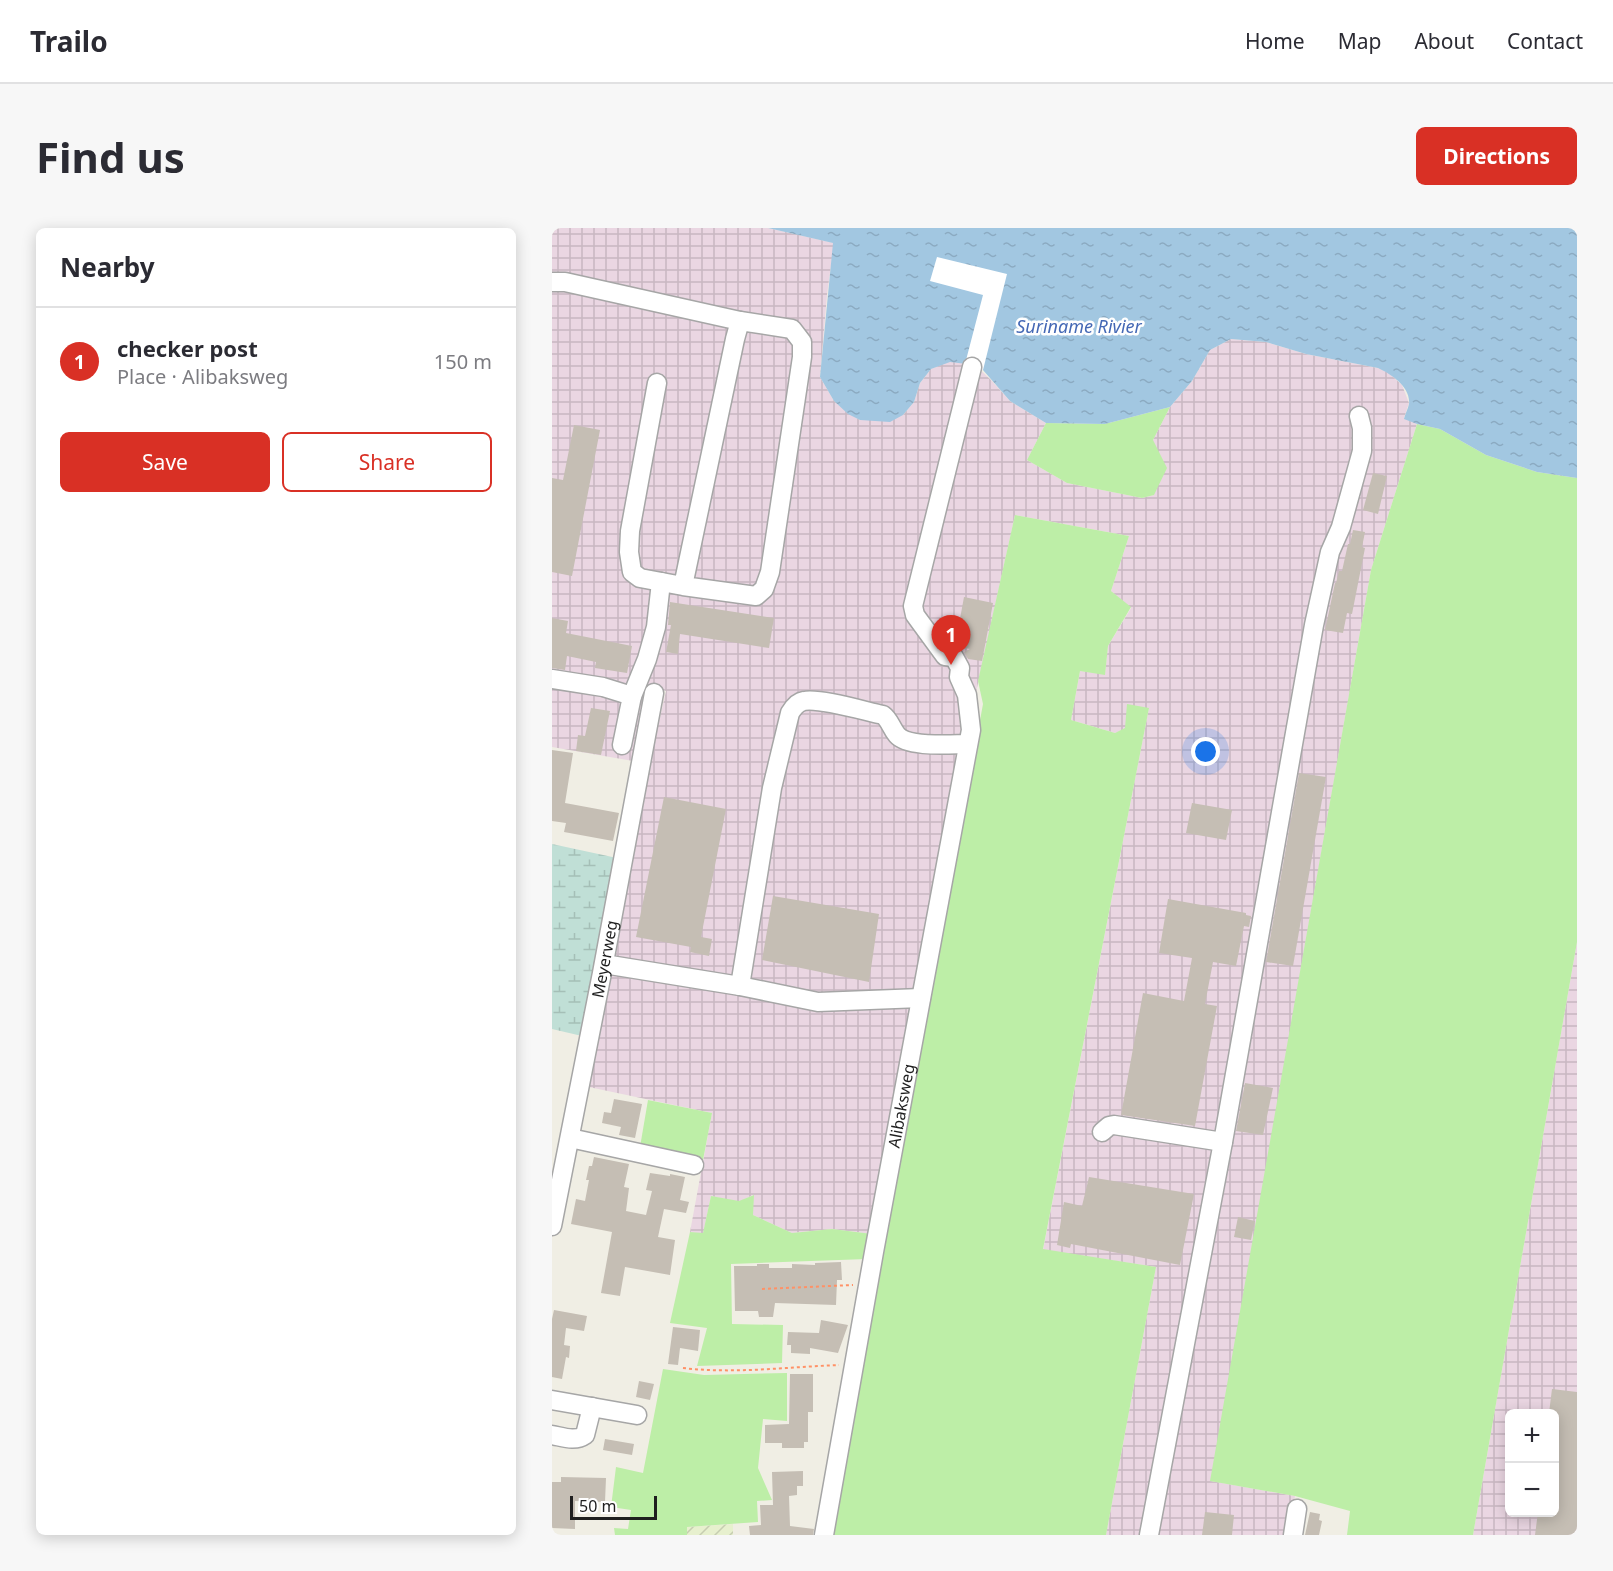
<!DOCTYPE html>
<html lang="en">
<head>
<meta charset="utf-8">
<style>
	:root { --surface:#fff; --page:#f7f7f7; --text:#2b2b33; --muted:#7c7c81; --line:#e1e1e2; --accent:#d93025 }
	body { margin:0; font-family:"Noto Sans",sans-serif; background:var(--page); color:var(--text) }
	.controls { position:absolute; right:18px; bottom:18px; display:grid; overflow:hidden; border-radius:9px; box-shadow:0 3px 15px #0003 }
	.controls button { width:54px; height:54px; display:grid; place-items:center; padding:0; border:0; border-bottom:2px solid var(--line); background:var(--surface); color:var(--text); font:30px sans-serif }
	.scale { position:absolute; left:18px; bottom:15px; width:87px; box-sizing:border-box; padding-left:6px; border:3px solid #1f1f1f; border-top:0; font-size:16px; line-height:21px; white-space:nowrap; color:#1f1f1f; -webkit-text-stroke:4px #fff; paint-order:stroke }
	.you { position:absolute; left:654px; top:524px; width:21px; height:21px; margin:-15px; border:4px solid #fff; border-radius:50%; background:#1a73e8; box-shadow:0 0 0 9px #1a73e833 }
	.badge { display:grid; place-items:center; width:39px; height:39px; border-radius:50%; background:var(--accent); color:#fff; font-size:20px; font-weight:700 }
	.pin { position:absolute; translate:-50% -50px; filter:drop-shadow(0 2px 3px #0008) }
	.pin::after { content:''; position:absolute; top:32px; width:21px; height:18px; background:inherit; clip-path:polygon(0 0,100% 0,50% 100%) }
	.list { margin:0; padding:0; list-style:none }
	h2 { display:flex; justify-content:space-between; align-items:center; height:78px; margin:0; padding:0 24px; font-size:26px }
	h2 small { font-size:20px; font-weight:400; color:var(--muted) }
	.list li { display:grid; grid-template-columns:39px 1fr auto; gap:18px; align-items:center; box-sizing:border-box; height:108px; padding:0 24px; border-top:2px solid var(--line) }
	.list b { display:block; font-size:22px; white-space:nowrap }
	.list p { margin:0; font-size:20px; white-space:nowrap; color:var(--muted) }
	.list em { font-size:20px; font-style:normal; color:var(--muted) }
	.actions { display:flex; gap:12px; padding:18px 24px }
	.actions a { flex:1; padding:14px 0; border:2px solid var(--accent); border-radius:9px; text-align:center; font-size:21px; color:var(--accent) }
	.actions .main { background:var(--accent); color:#fff }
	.map { position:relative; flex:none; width:1025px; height:1307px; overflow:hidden; border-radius:9px }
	header { display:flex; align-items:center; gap:36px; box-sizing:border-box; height:84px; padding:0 30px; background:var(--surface); border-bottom:2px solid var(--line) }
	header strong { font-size:28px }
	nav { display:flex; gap:33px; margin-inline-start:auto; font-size:21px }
	.intro { display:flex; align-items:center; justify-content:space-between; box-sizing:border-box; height:144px; padding:0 36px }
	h1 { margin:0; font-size:42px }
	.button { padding:15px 27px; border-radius:9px; background:var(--accent); color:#fff; font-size:21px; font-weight:700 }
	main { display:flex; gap:36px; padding:0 36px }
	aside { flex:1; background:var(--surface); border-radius:9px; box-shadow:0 3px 15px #0003 }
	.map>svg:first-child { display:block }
	.industrial { fill:url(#industrial-grid); fill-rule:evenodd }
	.farmland { fill:url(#farmland-furrows) }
	.grass { fill:#bdeea7 }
	.wetland { fill:url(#wetland-marsh) }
	.water { fill:url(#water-ripples) }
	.pier { fill:#fff }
	.building { fill:#c5beb4 }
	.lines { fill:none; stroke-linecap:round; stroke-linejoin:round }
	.minor-casing { stroke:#a6a6a6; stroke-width:21 }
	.path { stroke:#ff9166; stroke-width:2; stroke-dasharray:3 3; stroke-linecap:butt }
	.minor { stroke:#fff; stroke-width:18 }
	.labels { text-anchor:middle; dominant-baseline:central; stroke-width:5; stroke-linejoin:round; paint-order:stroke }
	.street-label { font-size:16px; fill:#1f1f1f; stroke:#fff }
	.water-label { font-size:18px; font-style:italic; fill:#4468b5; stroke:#fff }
</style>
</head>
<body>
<header>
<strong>Trailo</strong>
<nav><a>Home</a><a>Map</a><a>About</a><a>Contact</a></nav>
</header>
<div class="intro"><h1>Find us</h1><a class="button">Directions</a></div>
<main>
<aside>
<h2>Nearby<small></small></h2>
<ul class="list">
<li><span class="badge">1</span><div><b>checker post</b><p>Place · Alibaksweg</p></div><em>150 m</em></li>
</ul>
<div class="actions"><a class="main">Save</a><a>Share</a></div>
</aside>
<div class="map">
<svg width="1025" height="1307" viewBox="0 0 1025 1307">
	<defs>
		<pattern id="industrial-grid" width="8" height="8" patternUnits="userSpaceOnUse" patternTransform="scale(1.5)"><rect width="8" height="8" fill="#ead6e2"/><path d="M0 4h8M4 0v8" fill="none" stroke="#c8b7c1"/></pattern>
		<pattern id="farmland-furrows" width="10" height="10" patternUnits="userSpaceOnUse" patternTransform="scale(1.5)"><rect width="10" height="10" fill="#e7f0ce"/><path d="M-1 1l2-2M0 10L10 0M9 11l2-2" fill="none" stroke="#c6cdb0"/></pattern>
		<pattern id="wetland-marsh" width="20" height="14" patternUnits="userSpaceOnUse" patternTransform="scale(1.5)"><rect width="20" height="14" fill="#c0dfd6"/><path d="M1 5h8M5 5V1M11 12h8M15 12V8" fill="none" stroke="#a5bfb7"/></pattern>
		<pattern id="water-ripples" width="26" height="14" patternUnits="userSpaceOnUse" patternTransform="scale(1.5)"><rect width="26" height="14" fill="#a2c7e1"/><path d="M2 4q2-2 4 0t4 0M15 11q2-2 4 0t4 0" fill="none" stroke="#8baac1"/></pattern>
	</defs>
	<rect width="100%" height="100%" fill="#f0eee4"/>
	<g class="industrial">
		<polygon points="0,0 216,0 282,15 275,67 268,149 282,173 296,185 308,192 351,187 362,174 368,155 379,141 398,133 423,137 439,152 458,173 494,195 475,232 515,255 590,270 602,267 601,212 618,179 640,153 658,122 679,111 714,114 754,126 826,140 837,145 850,157 857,175 852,190 865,196 819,342 659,1253 743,1268 736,1307 554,1307 604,1039 491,1022 597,480 573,501 563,505 519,492 528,443 553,446 556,418 579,380 559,363 577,308 463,287 390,619 320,1006 280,1001 240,1005 201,987 201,967 187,974 159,968 151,1006 138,1004 160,885 32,858 93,555 114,463 96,458 81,533 0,519"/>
		<path d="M1025,714V1307H921ZM957,1186H1002V1284H957Z"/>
	</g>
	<polygon class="farmland" points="181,1296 181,1307 135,1307 135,1299"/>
	<g class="grass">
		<polygon points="618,179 601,212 615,240 602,267 590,270 515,255 475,232 494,195 553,196"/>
		<polygon points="865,196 888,201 934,227 985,244 1025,250 1025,714 921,1307 795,1307 798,1283 743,1268 658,1253 819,342"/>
		<polygon points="463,287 577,308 559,363 579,379 556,418 553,447 528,443 519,492 563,505 573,500 575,476 597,480 491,1021 604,1039 554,1307 279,1307 431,476 426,453"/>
		<polygon points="96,872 160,885 151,932 88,919"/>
		<polygon points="202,967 201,987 240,1005 280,1001 320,1006 315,1031 179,1036 180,1096 231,1097 230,1135 145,1138 155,1100 118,1095 138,1004 151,1005 159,968 187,973"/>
		<polygon points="111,1141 152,1147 235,1145 235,1193 211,1191 206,1240 220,1272 205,1273 206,1294 135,1299 135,1307 63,1307 62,1300 76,1301 79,1282 59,1279 64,1239 91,1245"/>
	</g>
	<polygon class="wetland" points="0,616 65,630 30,808 0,801"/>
	<path class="water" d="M216,0H1025V250L985,244L934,227L888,201L865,196L852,191C853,186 856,181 857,176C859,159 839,146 826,140L754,126L714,114L679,111L658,122L640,153L618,179L553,196L494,195L458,173L431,142L423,137L398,134L379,141L368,155L362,174L351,187L338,194L308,192L296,186L282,173L268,149L281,15Z"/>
	<polygon class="pier" points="385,29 455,46 431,142 413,136 431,67 378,53"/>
	<g class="building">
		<polygon points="22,197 48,202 20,348 0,344 0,250 11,252"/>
		<polygon points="821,245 835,248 826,286 811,282"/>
		<polygon points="801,302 813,304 810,319 813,320 800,386 795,385 791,405 773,402 783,355 784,355 787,343 790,343 796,316 798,316"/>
		<polygon points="412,369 441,375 430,433 416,431 412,424 418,421 403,418"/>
		<polygon points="118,374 222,390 217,420 128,406 126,426 114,424 119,397 116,397"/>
		<polygon points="0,390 16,393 14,405 80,418 75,445 43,440 44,434 15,428 13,442 0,440"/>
		<polygon points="39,480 58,483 49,527 24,523 26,507 33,508"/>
		<polygon points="0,522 21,525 13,575 67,585 61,613 12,604 14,595 0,593"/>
		<polygon points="747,545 774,549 741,738 714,734"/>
		<polygon points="112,569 174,581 149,709 160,711 157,728 138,724 139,719 84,709"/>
		<polygon points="640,575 680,582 674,612 634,605"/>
		<polygon points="221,668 327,686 317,754 210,732"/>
		<polygon points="616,671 694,685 694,687 699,688 697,699 692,698 684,738 661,734 653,776 665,778 643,898 569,887 591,765 632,773 640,730 607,725"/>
		<polygon points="693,855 721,860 711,907 684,903"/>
		<polygon points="62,871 90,876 83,910 67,907 69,899 50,895 52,884 59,885"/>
		<polygon points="42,929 77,936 72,959 77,960 74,983 94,987 100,963 94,962 98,945 118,948 118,946 133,949 128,972 137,974 134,985 112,981 106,1009 123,1012 118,1047 73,1039 68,1068 49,1065 60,1004 19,996 24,971 33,973 37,952 34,952 37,938 40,938"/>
		<polygon points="537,949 642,966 628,1037 519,1016 518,1020 505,1017 512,974 530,978"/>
		<polygon points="686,989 703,993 699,1012 682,1009"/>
		<polygon points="289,1034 290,1052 285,1052 284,1077 223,1075 221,1089 207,1089 206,1083 183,1083 182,1038 205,1038 205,1036 217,1036 217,1040 240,1040 240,1036 263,1037 263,1035"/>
		<polygon points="2,1082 35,1088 32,1103 14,1100 12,1117 18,1118 17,1130 14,1129 10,1151 0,1149 0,1091"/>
		<polygon points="269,1092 296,1097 286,1125 258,1120 258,1126 239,1125 239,1117 235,1117 236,1104 267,1105"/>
		<polygon points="121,1099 148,1102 146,1123 128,1120 126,1137 116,1136"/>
		<polygon points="238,1146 261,1146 261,1184 256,1184 256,1214 252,1214 252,1220 230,1220 230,1215 213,1215 213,1197 237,1196"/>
		<polygon points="87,1153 102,1156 98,1172 84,1169"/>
		<polygon points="1000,1161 1025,1164 1025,1307 983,1307 986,1284 1002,1284 1002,1185 997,1185"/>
		<polygon points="53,1211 82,1216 80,1227 51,1222"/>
		<polygon points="251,1243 251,1258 245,1258 245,1267 237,1268 238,1298 262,1301 261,1307 198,1307 197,1298 209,1297 208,1277 221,1277 220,1244"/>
		<polygon points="9,1249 54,1250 53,1274 23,1273 23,1301 0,1300 0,1254 9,1254"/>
		<polygon points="653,1284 682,1287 680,1307 650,1307"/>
		<polygon points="758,1284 768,1286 767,1292 770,1293 767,1307 753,1307"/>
	</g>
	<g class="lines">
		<g class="minor-casing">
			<g id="minor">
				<polyline points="0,54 13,54 188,93"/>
				<polyline points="105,155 78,303 77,324 80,344 88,350 131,358 204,368 212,361 218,344 250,129 250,114 240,101 188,93 183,111 131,358"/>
				<polyline points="0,451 51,459 80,468 70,517"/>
				<polyline points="80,468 95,431 104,399 109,354"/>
				<polyline points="52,736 188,758 266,774 369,770"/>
				<path d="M188,758L220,560L238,485C241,480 245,474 252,473C269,470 312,483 331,487C338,492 339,500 345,507C356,520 399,516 416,516"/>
				<polyline points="550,904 557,898 562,897 671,914"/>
				<polyline points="18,910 142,937"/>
				<path id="s1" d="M0,998L50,745L102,465"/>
				<polyline points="0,1172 85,1187"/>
				<path d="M0,1207C11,1209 23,1214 33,1207L40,1179"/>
				<path id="s2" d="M272,1307L322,1024L419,502L415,467L407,449L408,440L402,429L393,428L363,387L361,378L420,139"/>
				<polyline points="597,1307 671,914 762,397 778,324 789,299 810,223 810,200 807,188"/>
				<polyline points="741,1307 745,1281"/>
			</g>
		</g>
		<g class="path">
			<polyline points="210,1061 301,1057"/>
			<path d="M131,1140C183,1146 235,1139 287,1137"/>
		</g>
		<use href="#minor" class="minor"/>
	</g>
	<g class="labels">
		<g class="street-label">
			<text stroke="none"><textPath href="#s1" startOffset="272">Meyerweg</textPath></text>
			<text stroke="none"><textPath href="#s2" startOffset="436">Alibaksweg</textPath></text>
		</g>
		<g class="water-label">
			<text x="527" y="98">Suriname Rivier</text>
		</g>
	</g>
</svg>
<div class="controls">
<button>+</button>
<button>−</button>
</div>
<div class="scale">50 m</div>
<div class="you"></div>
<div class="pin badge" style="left:399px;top:437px">1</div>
</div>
</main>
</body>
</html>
